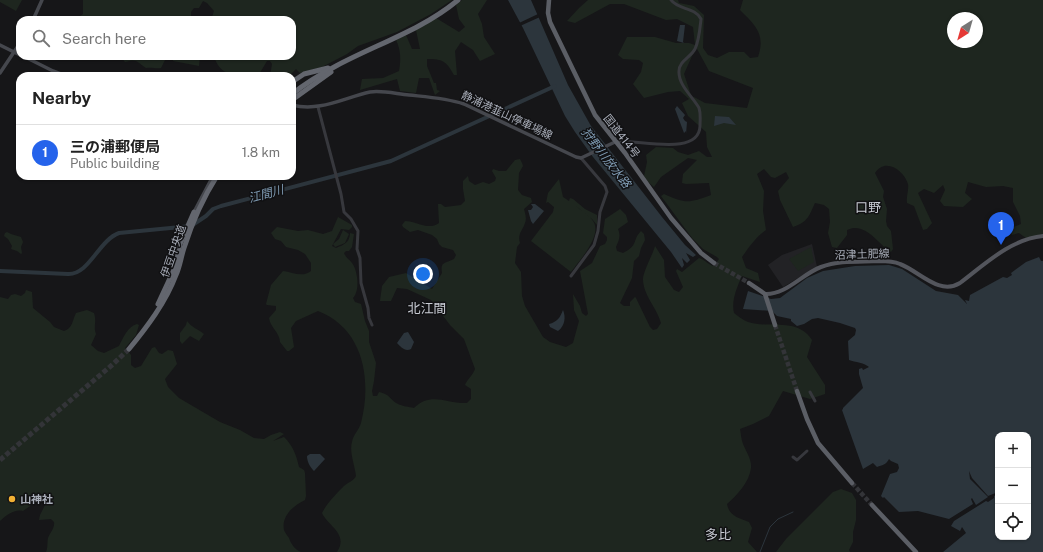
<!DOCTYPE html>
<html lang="en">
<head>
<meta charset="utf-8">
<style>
	:root { --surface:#fff; --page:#f2f2f2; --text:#222; --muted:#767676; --line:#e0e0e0; --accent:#2563eb }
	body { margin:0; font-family:"Public Sans","Noto Sans JP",sans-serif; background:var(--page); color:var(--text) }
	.controls { position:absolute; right:12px; bottom:12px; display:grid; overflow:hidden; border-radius:8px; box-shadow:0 1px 3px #0004 }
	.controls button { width:36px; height:36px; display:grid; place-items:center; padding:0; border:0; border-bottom:1px solid var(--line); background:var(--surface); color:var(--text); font:20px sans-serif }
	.compass { position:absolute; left:947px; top:12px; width:36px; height:36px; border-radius:50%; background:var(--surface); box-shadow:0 1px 3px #0004; rotate:217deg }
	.you { position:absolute; left:423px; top:274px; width:14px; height:14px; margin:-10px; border:3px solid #fff; border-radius:50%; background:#1a73e8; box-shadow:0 0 0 6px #1a73e833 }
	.badge { display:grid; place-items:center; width:26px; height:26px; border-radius:50%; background:var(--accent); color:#fff; font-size:13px; font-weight:700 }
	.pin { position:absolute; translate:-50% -33px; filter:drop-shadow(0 1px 2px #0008) }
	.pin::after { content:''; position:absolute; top:21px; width:14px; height:12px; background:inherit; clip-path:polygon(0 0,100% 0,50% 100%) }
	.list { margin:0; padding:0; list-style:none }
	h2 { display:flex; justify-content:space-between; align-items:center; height:52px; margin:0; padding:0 16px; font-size:17px }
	h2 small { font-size:13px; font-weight:400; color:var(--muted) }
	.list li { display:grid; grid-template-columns:26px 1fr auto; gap:12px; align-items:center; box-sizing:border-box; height:56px; padding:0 16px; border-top:1px solid var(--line) }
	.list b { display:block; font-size:15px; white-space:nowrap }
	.list p { margin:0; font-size:13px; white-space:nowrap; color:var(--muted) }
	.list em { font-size:13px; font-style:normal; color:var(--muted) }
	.icon { flex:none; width:22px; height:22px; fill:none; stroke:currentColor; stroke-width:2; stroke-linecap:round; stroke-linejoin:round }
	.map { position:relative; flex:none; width:1043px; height:552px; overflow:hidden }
	.search { position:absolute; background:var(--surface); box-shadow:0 1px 3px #0004; left:16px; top:16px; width:280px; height:44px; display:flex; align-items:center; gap:10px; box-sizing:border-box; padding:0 14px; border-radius:12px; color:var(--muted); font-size:15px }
	.panel { position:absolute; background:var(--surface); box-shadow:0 1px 3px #0004; left:16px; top:72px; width:280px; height:108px; border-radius:12px }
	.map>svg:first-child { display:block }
	.built { fill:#222225 }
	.green { fill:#1e261f; fill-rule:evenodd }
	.water { fill:#2c353c }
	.pier { fill:#161618 }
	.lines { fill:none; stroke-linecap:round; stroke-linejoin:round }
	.stream { stroke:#2c353c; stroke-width:1 }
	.river { stroke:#2c353c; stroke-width:4 }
	.trunk-tunnel { stroke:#333438; stroke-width:4.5; stroke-dasharray:4.5 2; stroke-linecap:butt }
	.motorway-tunnel { stroke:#333438; stroke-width:5; stroke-dasharray:5 2.5; stroke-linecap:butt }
	.tertiary { stroke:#37383d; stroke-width:3 }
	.secondary { stroke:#45474d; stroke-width:3.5 }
	.primary { stroke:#53555c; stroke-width:4 }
	.trunk { stroke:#5b5e65; stroke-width:4.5 }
	.motorway { stroke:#63666e; stroke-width:5 }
	.poi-dot { fill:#f2b134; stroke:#111113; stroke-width:1.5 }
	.labels { text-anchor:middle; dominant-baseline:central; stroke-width:3; stroke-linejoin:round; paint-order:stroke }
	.street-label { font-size:11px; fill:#a8adb8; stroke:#111113 }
	.poi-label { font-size:11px; font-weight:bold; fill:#a8adb8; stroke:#111113; text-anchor:start }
	.water-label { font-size:12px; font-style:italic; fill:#7f9bb3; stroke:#111113 }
	.quarter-label { font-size:13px; fill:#c9ccd4; stroke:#111113 }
</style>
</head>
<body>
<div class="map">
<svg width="1043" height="552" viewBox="0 0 1043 552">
	<rect width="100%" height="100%" fill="#161618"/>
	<polygon class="built" points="812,244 817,267 783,287 768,265 782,255"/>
	<g class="green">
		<polygon points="0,0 22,0 16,11 0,2"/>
		<path d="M83,0H452L431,14L397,32L358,46L347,54L322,67L300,73L296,69L289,76H270L272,64L270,61H267L258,76C239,76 220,78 214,56H292V20H211L214,11L207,3L203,1L199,8H194L191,12V20H69H74L83,14Z"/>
		<path d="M462,0H487L478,14L482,24L484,37L495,54L480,61L473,50L461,42L455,51L457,75H454C446,61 443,59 427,59V66L434,83H436L437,90L440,91L435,95L429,78H419L416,93L400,91L397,79L360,90L362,79L383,78L399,71C401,61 401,50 396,40L406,35L412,49H420L416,30L436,18L459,32L465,27L459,19L456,5Z"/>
		<path d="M588,0H678L679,3L694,6L704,15L703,48L708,55L717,58L729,52H744L750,58L758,57C766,34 755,25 740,10L743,0H1043V234L1026,238L1019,233L1012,235L1008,229L1021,224L1020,216L1013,202V188L1003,186L986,187L968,182L965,193L972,199L963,207L944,206L940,201L945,190L943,185L934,193L924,189L918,193L932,223L927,229L923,230L914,206L907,203C906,197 909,190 908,184C904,170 885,157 875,173L884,191L883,197L887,209L886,221L887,226L891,231L893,249L891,252C878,244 865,221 847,230V235L837,248L832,247L828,233L830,222L829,209L824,205L815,203C809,216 808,222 793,227L780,200L778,191L789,178L786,172L775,178L771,177L764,169L757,174L764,191L763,211L766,230C756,237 749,247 742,257L746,268L758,273L760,282L742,276C737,287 731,301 734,313C738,316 743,320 748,322C770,329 797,317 812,340L807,357L825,385V394L810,399L783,391L769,416L753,424L740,429C741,434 741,439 743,444C746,451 752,460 751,468C749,483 737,495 727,504C729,516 739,518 749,522L752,528L748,542L757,552H337C349,534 328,526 322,513C327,503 336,494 344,486C348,482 354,481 356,476C355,466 349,452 352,442C353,435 359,430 361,423C372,380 364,329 318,311L296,321L291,328L294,347L289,351H287L280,342C280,333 270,327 269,318L276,310V306L267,305L266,304L271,285L283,271C292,272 303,278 311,271V263L305,254L298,250L286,247L281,241L275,239L271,233L277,227L298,231L308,230L323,234L332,231L338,217L352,225V227L349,230L341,229L332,246L336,248C344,245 350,242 350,233L354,234L352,247L349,251H346L344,253C346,258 349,259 352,263C358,271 360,291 353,298L355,302L361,304L365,321L369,331V342L376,363L374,381L372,391L373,396H377L379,392C390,394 390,400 398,404C402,406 409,407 414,408C431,391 447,404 467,403L471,399V389L465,385C466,381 473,375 475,369L464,339L450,325L431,300L407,289L397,288L391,301H380L382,286L389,277L406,273L432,289L442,273C440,261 445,264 454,259L456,255L453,250L442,247L439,244L437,239L432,235L418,230L410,232L403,227L402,225L405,221C416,221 428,231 439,223L438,204H441L445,207L461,205L465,201L463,189V181L468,176L469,181L475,185L483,182L489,184L495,181L496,178L492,171L493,169L499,171H506L515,160L520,159L522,163L523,166L519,173L518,190L522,195L531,198L532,202L524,209C525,213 527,219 525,223C523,230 517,234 520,243L517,247L515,263L521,272L522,296L525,306L543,337L550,342L566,347L573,343L579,321L574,310L573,294L580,306L582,313L586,316L588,314L580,271L592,263L600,246L605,244L607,240V237L603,233L605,219L620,209L626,215L628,222L618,229C621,236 619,240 616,247L617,251L623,253C639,245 632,240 641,231L644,234L645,240L641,248L639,256L634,261L632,278L620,303L624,306H630V302L635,297L636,298L650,327L653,330L657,329L661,323C657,308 643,295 643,279C643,272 653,254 655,246L664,260L665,277L674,290L679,292L683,287L676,271L677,269L682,272L699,258C706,260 708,265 714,266L719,259L717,257L703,249L692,238L661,196L664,194C686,204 689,203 711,195L709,183L686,184L682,183L683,174L697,160L688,158L661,177L654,187L648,182L644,176L647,162L646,155L656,147L673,148L678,152L688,155L699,151L707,157H712L707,147L706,132L688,116L682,103L689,99L680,91L668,92L644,98L633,84L641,72L643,63L639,60L623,59L618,55L627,37H655L676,43H689L695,45L693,27L677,19L666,20L624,4H610L575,23L567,21L579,8ZM953,18H977V42H953ZM696,47L709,71L753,88L747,108L705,103L694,97L692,98L684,74Z"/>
		<path d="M120,56H167L161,68C156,69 152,67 146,68C137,62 137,58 125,62Z"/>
		<polygon points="174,56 200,56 199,66 173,61"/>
		<path d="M559,179L563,197L569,201L570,198L573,199L585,209L597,215V225L592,219L576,206C581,211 589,215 593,221C603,235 579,261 571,272L531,241L553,212L554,207L548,202L546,203L548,193Z"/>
		<polygon points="343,230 349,234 345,243 335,247 333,244 339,239"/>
		<polygon points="7,232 11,234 21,237 23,242 21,247 22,253 21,254 17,251 11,249 12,246 8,239 4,236 5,233"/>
		<polygon points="811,247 814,262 798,271 789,259"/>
		<path d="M26,290L32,292L33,308L50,322L54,327L64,331C73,328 72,321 76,313L87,310L94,313C97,322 93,327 96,334L91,345L98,351L104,353L119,346C123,338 128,326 137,324L139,325L136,335L125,348L131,355V365L135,368L141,366L152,348L155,347L159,353L162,354L168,350L173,351L177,364L165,379L168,387L179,398L220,422L240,430L254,438L264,439L271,435L280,432L284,434L273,441L284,437C293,446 296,454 299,467L304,470L305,473L306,496L305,500C294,505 281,516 284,530C285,533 287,535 289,538C291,544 295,550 301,552H46C48,548 47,543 48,538C50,533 55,528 54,522L51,519L39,520L40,515L46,503L39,495L33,504L23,511C14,509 7,515 0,521V297L8,299L11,295L15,294L21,296L25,293Z"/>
		<path d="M187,321C192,328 198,329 204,334L199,341L190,336L182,344L180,341V333L186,325Z"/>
		<polygon points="841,489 852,493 856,500 856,520 853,532 853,542 849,550 850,552 776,552 786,539 833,492"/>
	</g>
	<g class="water">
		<polygon points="508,0 531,0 568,85 591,126 662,217 685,245 696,255 693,257 686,253 690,260 687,263 682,258 684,265 682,268 671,252 593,157 575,132 565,116 523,28"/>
		<polygon points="680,25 685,25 683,42 684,43 677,41"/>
		<polygon points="677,106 685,115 683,118 685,121 687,122 686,134 686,131 684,133 675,109"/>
		<polygon points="715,116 729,117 736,125 724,123 714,126"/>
		<polygon points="531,204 535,204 544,211 533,224 531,221 528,210 531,210 533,207"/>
		<path d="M1039,257L1041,261H1043V552H943L966,533L962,527L960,531L951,526L954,521L986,501L988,502L994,498V496L998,494V537H1028V435H998V492L988,496L972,478L969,471L970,479L988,497L976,505L972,498L971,499L973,504L949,519L918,511L899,512L884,497L883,498L881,496L890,474L897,472L899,468L898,464L891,461L889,459C886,465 882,465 877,467L873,463L863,469L842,410L843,409V408L863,388L859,374V369L862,368L863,370L869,367C865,363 855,362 849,360L848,341L855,335L856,330L855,328L840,323L818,318L812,319L804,324L797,326L791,321V319L777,316L772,311L743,309L748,291L771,299L780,298L807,278L823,271L855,266L889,265L902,269L936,291L958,295L967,304L965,300L969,301L970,295L1003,277L1007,278L1012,275L1011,273L1026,262Z"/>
		<path d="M563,310C566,317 565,326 558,331L550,327L549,324C557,322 560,318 563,310Z"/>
		<path d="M408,332L414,342L411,349C405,352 401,347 397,343L404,333Z"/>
		<path d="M310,454H320L325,459L314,471C310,467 307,462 307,456Z"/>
	</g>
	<polygon class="pier" points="538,14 540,17 520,26 519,23"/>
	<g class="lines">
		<polyline class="stream" points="760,552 770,527 778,519 793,512"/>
		<path class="river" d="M0,271L68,274C89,275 99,240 119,233L191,226L206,216L213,209L221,206L391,161L555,86"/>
		<g class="trunk-tunnel">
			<polyline points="714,263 749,283"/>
			<polyline points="775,325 797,391"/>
			<polyline points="852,483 872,505"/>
		</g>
		<polyline class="motorway-tunnel" points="0,460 112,365 129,349"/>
		<g class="tertiary">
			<polyline points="318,107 341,194 344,212 351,219 358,231 357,249 360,258 361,283 368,308 369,318 372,325"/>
			<path d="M615,142C634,138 699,158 700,126C700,120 701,114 699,108C693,97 678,85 679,71C679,61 691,57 695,49C699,41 700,28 701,19C695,7 678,10 671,0"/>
			<polyline points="571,276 594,245 598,231 600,212 607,192 605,186 581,158"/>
			<polyline points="810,392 815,401"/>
			<polyline points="793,457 797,460 807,451"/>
		</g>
		<g class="secondary">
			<polyline points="33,20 42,0"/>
			<polyline points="0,45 20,55"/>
			<polyline points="23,56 53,71 66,76"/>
			<polyline points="0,73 20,43"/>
			<path d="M292,105C320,112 343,98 370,92C382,90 397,94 409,95C428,97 446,98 464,104L576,157L581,158L615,142"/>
			<polyline points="194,212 213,176"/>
		</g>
		<path class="primary" d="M765,294C786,295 802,274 821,267C840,260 860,262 879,261C886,261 893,261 900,264C919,271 939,296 960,283C985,264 1011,239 1043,236"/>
		<g class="trunk">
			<polyline points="549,0 548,13 550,22 595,115 625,153 671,218 701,253 714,263"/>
			<polyline points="749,283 765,294 775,325"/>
			<polyline points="797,391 807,419 818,443 852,483"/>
			<polyline points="872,505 916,552"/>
		</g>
		<g class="motorway">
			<polyline points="292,82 304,74 328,68"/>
			<path d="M292,94C306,83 321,74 336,66C377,44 422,30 458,0"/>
			<polyline points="292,100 331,72"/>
			<polyline points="176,264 180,244 194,212"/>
			<polyline points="158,304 178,261"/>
			<path d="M129,349C147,327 166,302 176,275C180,266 181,257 184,248C192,223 203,198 217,176"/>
		</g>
	</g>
	<circle class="poi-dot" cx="12" cy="499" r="4"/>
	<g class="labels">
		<g class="street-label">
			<text transform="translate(507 115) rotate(25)">静浦港韮山停車場線</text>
			<text transform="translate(622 136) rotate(52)">国道414号</text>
			<text transform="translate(173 251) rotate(-71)">伊豆中央道</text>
			<text transform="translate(862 254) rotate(-2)">沼津土肥線</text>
		</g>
		<g class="poi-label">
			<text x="20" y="499">山神社</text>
		</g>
		<g class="water-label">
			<text transform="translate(606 158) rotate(52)">狩野川放水路</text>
			<text transform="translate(266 194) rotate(-15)">江間川</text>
		</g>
		<g class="quarter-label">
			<text x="868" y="207">口野</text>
			<text x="427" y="308">北江間</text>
			<text x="718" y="534">多比</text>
		</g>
	</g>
</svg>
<div class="controls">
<button>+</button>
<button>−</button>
<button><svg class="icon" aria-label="locate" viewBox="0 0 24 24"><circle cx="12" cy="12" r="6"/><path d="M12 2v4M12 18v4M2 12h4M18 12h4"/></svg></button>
</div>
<svg class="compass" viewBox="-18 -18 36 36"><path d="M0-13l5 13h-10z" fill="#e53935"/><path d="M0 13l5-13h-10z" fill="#767676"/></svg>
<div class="you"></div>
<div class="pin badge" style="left:1001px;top:245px">1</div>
<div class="search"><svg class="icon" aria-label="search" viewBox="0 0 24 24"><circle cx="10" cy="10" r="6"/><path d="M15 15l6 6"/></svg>Search here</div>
<section class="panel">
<h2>Nearby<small></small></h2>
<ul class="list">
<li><span class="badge">1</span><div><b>三の浦郵便局</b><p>Public building</p></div><em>1.8 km</em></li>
</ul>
</section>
</div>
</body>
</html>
